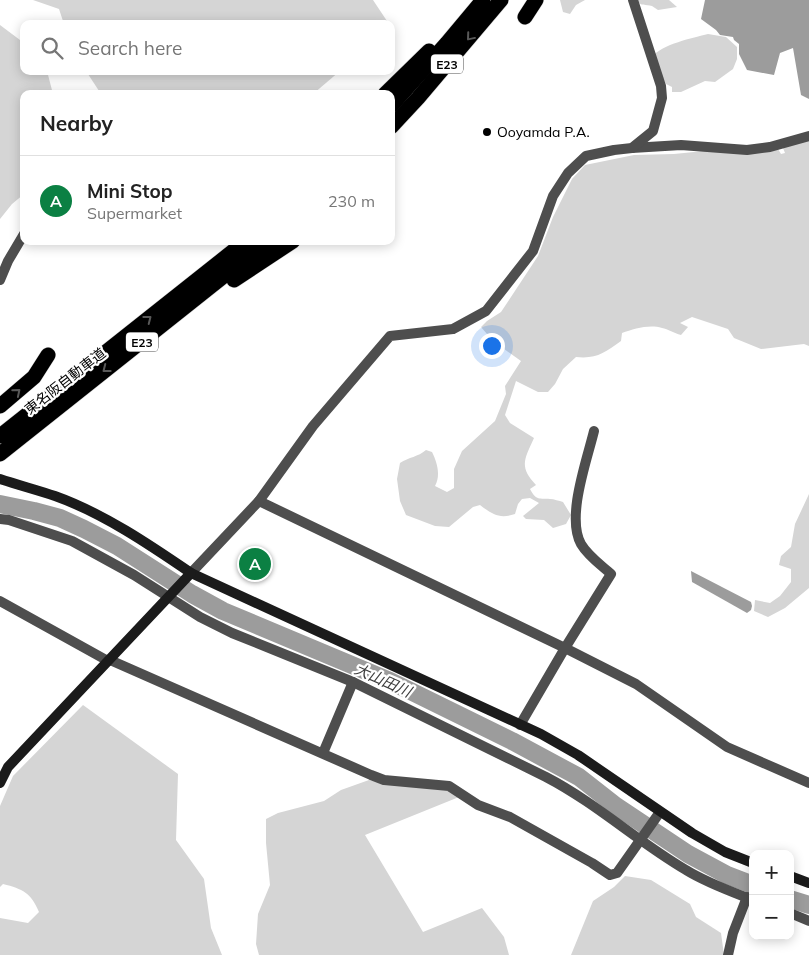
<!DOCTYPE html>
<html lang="en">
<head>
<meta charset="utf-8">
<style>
	:root { --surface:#fff; --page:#f2f2f2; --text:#222; --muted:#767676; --line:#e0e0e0; --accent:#0b8043 }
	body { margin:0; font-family:Mulish,"Noto Sans JP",sans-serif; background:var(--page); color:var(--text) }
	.controls { position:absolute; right:15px; bottom:15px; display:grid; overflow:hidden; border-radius:10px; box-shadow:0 2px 12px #0003 }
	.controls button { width:45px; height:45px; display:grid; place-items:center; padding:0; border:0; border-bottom:1px solid var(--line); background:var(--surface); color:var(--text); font:25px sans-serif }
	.you { position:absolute; left:491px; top:345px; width:18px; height:18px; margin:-12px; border:4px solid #fff; border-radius:50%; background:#1a73e8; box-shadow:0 0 0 8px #1a73e833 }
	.badge { display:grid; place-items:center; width:32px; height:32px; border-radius:50%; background:var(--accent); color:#fff; font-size:16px; font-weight:700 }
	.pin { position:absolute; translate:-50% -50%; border:2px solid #fff; box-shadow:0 1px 5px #0006 }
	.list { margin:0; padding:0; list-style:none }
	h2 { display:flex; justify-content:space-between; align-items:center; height:65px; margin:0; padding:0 20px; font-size:21px }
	h2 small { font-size:16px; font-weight:400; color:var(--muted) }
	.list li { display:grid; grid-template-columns:32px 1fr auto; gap:15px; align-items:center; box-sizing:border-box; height:90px; padding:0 20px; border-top:1px solid var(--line) }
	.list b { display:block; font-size:19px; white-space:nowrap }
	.list p { margin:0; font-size:16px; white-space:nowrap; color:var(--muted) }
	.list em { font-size:16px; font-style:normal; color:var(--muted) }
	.icon { flex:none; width:28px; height:28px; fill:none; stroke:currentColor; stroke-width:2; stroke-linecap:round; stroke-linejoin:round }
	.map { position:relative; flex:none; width:809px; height:955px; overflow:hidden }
	.search { position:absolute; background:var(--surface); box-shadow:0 2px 12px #0003; left:20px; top:20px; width:375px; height:55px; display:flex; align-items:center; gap:12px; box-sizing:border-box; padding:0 18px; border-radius:10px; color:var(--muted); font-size:19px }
	.panel { position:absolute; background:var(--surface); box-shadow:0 2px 12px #0003; left:20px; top:90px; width:375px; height:155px; border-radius:10px }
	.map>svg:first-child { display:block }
	.green { fill:#d5d5d5 }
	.water { fill:#9c9c9c }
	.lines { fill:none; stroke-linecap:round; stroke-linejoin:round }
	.river { stroke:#9c9c9c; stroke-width:18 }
	.highway-casing { stroke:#dbdbdb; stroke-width:16 }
	.street { stroke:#4e4e4e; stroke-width:10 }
	.secondary { stroke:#1b1b1b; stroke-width:10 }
	.highway { stroke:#000; stroke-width:15 }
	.oneway { stroke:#595959 }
	.poi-dot { fill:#000; stroke:#fff; stroke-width:2 }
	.labels { text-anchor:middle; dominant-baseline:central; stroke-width:4.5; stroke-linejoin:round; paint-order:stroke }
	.shield { fill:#fff; stroke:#4c4c4c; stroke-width:1 }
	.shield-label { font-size:12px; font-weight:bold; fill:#000 }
	.poi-label { font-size:14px; fill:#000; stroke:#fff; text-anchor:start }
	.street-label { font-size:14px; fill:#000; stroke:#fff }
	.water-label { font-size:15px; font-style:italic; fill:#3d3d3d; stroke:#fff }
</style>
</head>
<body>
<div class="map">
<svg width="809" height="955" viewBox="0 0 809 955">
	<rect width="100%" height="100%" fill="#fff"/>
	<g class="green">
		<polygon points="33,0 373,0 389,24 64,24 59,9"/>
		<polygon points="560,0 585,0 576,5 570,14 563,12"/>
		<path d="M636,0H669L677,7L658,10C656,9 654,7 652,6C646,4 641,7 636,0Z"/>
		<polygon points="0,25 24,43 24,71 47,71 53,94 24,94 24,194 12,204 0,219"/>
		<path d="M708,34L726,37L737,47V59L733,69L715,82L705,81L681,92H672V87L666,84L652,57C662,44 693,38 708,34Z"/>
		<polygon points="86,71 340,71 313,94 101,94"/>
		<path d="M809,140V346L804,344L761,349L734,338L728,329L692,317L680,323L688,327L681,335C674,333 668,329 662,328C649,324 634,329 622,333L621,341C604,353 597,359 576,357L563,369L555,384L548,392H538L516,381L505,415L510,423L534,438C524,460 519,467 536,485L530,489C536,501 540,498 550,499C554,499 559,501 563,502L571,515L566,524L553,528L544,520L526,519L523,516L539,503L530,498L522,499L518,504L515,514C500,519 493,515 480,505L473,507L449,527L435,526L406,515L400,501L397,479L400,463C409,457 418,457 426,450L432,452C437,462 441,475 435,486L447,492L454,488V469L462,451L495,421L506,394L505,386L521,361L493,341L481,327L487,321L501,312L538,256L553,217L572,179L585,165L634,155L674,154L765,145L778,149L781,154L785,153L783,148Z"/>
		<polygon points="809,494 809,588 785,608 768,617 754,611 755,600 770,603 780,596 791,582 791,569 779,565 781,556 791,547 795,524"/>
		<path d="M83,705L178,774L176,840L204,879L211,928L222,955H0V918L28,923L39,912C31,893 23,889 3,884L0,887V806L13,776Z"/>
		<polygon points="369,780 382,783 448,789 459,797 365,835 423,932 482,908 504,937 509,955 259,955 256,944 258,914 270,885 266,843 266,819 278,813 324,801 341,790"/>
		<polygon points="625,876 651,880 690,904 696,917 721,933 724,955 571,955 593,901 614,887"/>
	</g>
	<g class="water">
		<polygon points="705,0 809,0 809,99 801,95 793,48 780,53 774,75 747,70 739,54 739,44 734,40 733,37 720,35 716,30 701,19"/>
		<polygon points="691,571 751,602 752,606 751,610 747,613 692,582"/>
	</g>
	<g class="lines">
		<g class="river">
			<polyline points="0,504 34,511 60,518 84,529 117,546 192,594 223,611 390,681 512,741 579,777 616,806 688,854 727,875 753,885"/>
			<polyline points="790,899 809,905"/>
		</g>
		<g class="highway-casing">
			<g id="highway">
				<polyline points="525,17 536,0"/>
				<polyline points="385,94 429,51"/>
				<polyline points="391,106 447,43 483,0"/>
				<polyline points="391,127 418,98 501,0"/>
				<polyline points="234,280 293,241"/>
				<polyline points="0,406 34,377 48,355"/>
				<polyline points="0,436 246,241"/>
				<polyline points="0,454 268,241"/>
			</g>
		</g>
		<g class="street">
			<polyline points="632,148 681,145 747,150 770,147 809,136"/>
			<polyline points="0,280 8,261 24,234"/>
			<polyline points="259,501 565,648 636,684 727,747 809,783"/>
			<path d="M0,519L9,520L72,541L134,575L200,617L232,633L353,682L546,777C596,803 638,842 686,870C707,883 730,891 753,900"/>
			<polyline points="191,573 259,501 313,426 390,336 453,329 486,311 533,251 553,196 568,173 586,156 614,150 632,148 653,131 662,98 661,86 633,0"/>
			<polyline points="0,601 108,661"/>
			<polyline points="110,660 371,775 384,780 449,786 478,805 510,817 592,863 610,875 617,873 660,812"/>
			<path d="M520,725L565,648L611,574C601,565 588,556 581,544C566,517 587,460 594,431"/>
			<polyline points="323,753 353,682"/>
			<polyline points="790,913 809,921"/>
			<polyline points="728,955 733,933 747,897"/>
		</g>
		<g class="secondary">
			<path d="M0,479C18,485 37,490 55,496C103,513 150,545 191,573L541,734L578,755L692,833L725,852L753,863"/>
			<polyline points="0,783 8,767 191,573"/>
			<polyline points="790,876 809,883"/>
		</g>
		<use href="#highway" class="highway"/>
	</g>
	<defs><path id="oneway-chevron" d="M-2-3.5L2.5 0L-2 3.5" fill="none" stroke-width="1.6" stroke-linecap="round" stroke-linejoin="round" transform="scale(1.25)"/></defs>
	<g class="oneway">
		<use href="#oneway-chevron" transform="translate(470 37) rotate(130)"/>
		<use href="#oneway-chevron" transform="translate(148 319) rotate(-38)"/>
		<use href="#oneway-chevron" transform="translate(106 369) rotate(142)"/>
		<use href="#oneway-chevron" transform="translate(17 392) rotate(-40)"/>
	</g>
	<circle class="poi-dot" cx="487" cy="132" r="5"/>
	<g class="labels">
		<g class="shield">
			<rect x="431" y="54.5" width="32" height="19" rx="4"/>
			<rect x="126" y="332.5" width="32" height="19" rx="4"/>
		</g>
		<g class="shield-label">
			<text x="447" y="64">E23</text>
			<text x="142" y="342">E23</text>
		</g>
		<g class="poi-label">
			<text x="497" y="132">Ooyamda P.A.</text>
		</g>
		<g class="street-label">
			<text transform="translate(65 381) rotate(-38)">東名阪自動車道</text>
		</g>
		<g class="water-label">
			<text transform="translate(383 680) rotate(24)">大山田川</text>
		</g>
	</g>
</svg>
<div class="controls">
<button>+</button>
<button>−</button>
</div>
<div class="you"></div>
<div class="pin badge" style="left:255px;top:564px">A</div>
<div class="search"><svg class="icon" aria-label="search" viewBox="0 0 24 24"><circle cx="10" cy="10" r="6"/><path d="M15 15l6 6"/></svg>Search here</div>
<section class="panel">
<h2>Nearby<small></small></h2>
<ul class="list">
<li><span class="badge">A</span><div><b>Mini Stop</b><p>Supermarket</p></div><em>230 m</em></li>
</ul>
</section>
</div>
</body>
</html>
